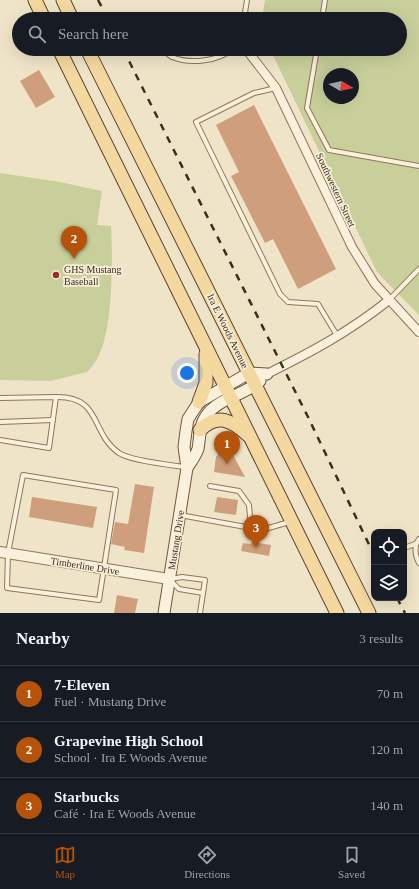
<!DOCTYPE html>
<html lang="en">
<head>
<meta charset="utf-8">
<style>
	:root { --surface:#171b24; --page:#20242c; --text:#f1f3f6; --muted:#9ea1a6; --line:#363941; --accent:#b45309 }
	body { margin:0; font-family:Georgia,serif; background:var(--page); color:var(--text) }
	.controls { position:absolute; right:12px; bottom:12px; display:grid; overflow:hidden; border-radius:8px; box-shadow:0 4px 16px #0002 }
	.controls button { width:36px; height:36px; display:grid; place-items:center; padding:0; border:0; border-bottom:1px solid var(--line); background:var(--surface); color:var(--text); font:20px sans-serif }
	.compass { position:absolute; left:323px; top:68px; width:36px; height:36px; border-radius:50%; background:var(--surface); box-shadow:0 4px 16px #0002; rotate:99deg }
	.you { position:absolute; left:187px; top:373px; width:14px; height:14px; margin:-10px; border:3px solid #fff; border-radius:50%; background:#1a73e8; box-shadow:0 0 0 6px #1a73e833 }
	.badge { display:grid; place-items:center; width:26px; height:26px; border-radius:50%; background:var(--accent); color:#fff; font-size:13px; font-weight:700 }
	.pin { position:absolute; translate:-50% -33px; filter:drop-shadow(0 1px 2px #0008) }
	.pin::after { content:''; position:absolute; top:21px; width:14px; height:12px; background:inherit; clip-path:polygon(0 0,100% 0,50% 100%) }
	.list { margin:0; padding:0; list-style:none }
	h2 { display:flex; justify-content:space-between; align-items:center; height:52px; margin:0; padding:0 16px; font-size:17px }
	h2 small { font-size:13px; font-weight:400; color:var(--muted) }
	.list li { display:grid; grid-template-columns:26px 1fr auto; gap:12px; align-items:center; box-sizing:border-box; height:56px; padding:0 16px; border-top:1px solid var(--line) }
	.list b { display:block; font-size:15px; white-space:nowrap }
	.list p { margin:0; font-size:13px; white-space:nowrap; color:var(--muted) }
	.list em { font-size:13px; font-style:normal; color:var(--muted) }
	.icon { flex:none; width:22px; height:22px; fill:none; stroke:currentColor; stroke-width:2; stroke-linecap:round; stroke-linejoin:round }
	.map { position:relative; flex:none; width:419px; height:613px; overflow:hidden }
	.search { position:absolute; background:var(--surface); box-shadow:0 4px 16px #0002; left:12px; right:12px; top:12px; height:44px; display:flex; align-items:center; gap:10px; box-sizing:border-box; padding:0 14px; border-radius:22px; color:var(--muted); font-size:15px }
	.sheet { height:220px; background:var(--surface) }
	nav { display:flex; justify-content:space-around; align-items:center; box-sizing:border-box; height:56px; border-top:1px solid var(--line); background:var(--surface); font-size:11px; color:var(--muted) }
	nav a { display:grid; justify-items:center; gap:2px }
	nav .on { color:var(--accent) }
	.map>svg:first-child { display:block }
	.green { fill:#c9cf9b; fill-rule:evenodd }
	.building { fill:#cf9f7d }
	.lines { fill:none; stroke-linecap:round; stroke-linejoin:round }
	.service-casing { stroke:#8d765c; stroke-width:6 }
	.minor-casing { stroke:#8d765c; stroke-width:10 }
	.tertiary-casing { stroke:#8d765c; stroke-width:12 }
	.secondary-casing { stroke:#6f573f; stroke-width:13 }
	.primary-casing { stroke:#5b4430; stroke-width:15 }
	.service { stroke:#faf1dc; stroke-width:4 }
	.minor { stroke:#faf1dc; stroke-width:8 }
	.tertiary { stroke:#faf1dc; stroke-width:10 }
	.secondary { stroke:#faf1dc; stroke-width:11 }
	.primary { stroke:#f3d9a0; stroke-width:13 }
	.rail { stroke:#3d2e20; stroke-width:2.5; stroke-dasharray:7 7; stroke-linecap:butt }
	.poi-dot { fill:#9e2a2b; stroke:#f7eed8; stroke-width:1.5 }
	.labels { text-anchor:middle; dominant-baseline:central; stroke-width:3.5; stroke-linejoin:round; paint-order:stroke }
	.street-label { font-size:10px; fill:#3d2e20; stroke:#f7eed8 }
	.poi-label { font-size:10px; fill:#3d2e20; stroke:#f7eed8; text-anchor:start }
</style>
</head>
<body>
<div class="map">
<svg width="419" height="613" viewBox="0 0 419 613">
	<rect width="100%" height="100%" fill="#f0e4c8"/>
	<g class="green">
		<path d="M265,0H419V315L377,272L270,49H400V19H262ZM329,74H353V98H329Z"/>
		<path d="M0,173L60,182L102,191L97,225L111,226C113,257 113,331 98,357C95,363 91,368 87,372L51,381L0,380Z"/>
	</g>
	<g class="building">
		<polygon points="39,70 55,97 36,108 20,81"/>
		<polygon points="254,105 336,269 298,289 273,239 265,243 231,176 239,172 216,125"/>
		<polygon points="221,451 232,453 245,477 214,472 216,457"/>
		<polygon points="135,484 154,487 144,553 124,550 125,547 111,544 115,522 128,524"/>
		<polygon points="32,497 97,507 93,528 29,517"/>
		<polygon points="217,497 238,500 236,515 214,512"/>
		<polygon points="252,542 271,545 269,556 241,551 243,543 251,544"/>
		<polygon points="117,595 138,599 135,613 114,613"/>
	</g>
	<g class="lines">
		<g class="service-casing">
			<g id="service">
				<polyline points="154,18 154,19"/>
				<polyline points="244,19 247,0"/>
				<polyline points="322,19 325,0"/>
				<path d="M162,49C165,51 168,55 172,57C189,64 218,62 232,49"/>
				<polyline points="317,49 307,108 329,150 419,166"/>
				<polyline points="276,88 254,93 196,122 280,294 288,302 318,304 338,337"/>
				<polyline points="390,299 419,269"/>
				<path d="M56,397C102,396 90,433 119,453C131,461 170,465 185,467"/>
				<polyline points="0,398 56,397 49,448 0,440"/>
				<polyline points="0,422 53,420"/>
				<polygon points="23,475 116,490 99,600 7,588 8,553"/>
				<polyline points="210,486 239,491 249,505 251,528"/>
				<polyline points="180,515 262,530 289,522"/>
				<path d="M419,539C414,546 415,555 419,563"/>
				<polyline points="404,548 415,544"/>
				<polyline points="171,579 182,577 205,580 200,613"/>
				<polyline points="171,581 179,589 203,593"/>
			</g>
		</g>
		<g class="minor-casing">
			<g id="minor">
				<polyline points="246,49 276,88 352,247 375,284 419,332"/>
				<path d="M267,374C313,351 349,332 389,300"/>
			</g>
		</g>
		<g class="tertiary-casing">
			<polyline id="tertiary" points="0,552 169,579"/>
		</g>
		<g class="secondary-casing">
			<g id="secondary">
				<path d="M187,468C191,462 196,455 198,449C200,438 199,426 206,416C218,398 245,395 260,381"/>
				<polyline points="164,613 187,468 184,447 186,431 188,419 199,402 249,373 267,374"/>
			</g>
		</g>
		<g class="primary-casing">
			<g id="primary">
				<polyline points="35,0 44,19"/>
				<polyline points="63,0 72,19"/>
				<polyline points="59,49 337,613"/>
				<polyline points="87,49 369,613"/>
				<polyline points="199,402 206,383 206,354"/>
				<path d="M200,430C218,412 232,421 248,435"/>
			</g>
		</g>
		<use href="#service" class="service"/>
		<use href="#minor" class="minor"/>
		<use href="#tertiary" class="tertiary"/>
		<use href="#secondary" class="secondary"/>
		<use href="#primary" class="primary"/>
		<g class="rail">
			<polyline points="98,0 108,19"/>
			<polyline points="123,49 308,417 374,555"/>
			<polyline points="397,598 405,613"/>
		</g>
	</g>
	<circle class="poi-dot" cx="56" cy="275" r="4"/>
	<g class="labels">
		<g class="street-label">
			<text transform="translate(336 190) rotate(65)">Southwestern Street</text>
			<text transform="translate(228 331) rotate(64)">Ira E Woods Avenue</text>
			<text transform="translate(176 540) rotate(-81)">Mustang Drive</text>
			<text transform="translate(85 566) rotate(9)">Timberline Drive</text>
		</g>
		<g class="poi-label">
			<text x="64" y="269">GHS Mustang<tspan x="64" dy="12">Baseball</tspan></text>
		</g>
	</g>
</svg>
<div class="controls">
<button><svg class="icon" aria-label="locate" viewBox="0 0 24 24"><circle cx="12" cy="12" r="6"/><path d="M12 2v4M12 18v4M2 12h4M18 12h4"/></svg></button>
<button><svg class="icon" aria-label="layers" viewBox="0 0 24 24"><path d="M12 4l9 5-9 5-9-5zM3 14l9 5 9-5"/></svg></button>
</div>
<svg class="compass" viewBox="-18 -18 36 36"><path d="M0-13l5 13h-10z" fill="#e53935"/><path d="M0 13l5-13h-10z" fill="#9ea1a6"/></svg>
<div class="you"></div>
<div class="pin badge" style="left:227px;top:464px">1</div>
<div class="pin badge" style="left:74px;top:259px">2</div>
<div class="pin badge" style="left:256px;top:548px">3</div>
<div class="search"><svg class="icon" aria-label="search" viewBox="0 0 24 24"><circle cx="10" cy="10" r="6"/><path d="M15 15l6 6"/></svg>Search here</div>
</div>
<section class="sheet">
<h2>Nearby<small>3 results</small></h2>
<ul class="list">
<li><span class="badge">1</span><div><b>7-Eleven</b><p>Fuel · Mustang Drive</p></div><em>70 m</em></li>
<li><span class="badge">2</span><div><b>Grapevine High School</b><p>School · Ira E Woods Avenue</p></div><em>120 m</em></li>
<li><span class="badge">3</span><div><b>Starbucks</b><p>Café · Ira E Woods Avenue</p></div><em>140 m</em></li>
</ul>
</section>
<nav>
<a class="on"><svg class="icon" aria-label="map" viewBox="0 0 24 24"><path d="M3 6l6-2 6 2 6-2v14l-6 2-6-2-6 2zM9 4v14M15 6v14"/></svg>Map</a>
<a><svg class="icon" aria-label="directions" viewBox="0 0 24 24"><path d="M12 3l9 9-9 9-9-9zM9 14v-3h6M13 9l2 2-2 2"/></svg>Directions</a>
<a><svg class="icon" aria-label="saved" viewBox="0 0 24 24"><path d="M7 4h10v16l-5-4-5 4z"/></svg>Saved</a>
</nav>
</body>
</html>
